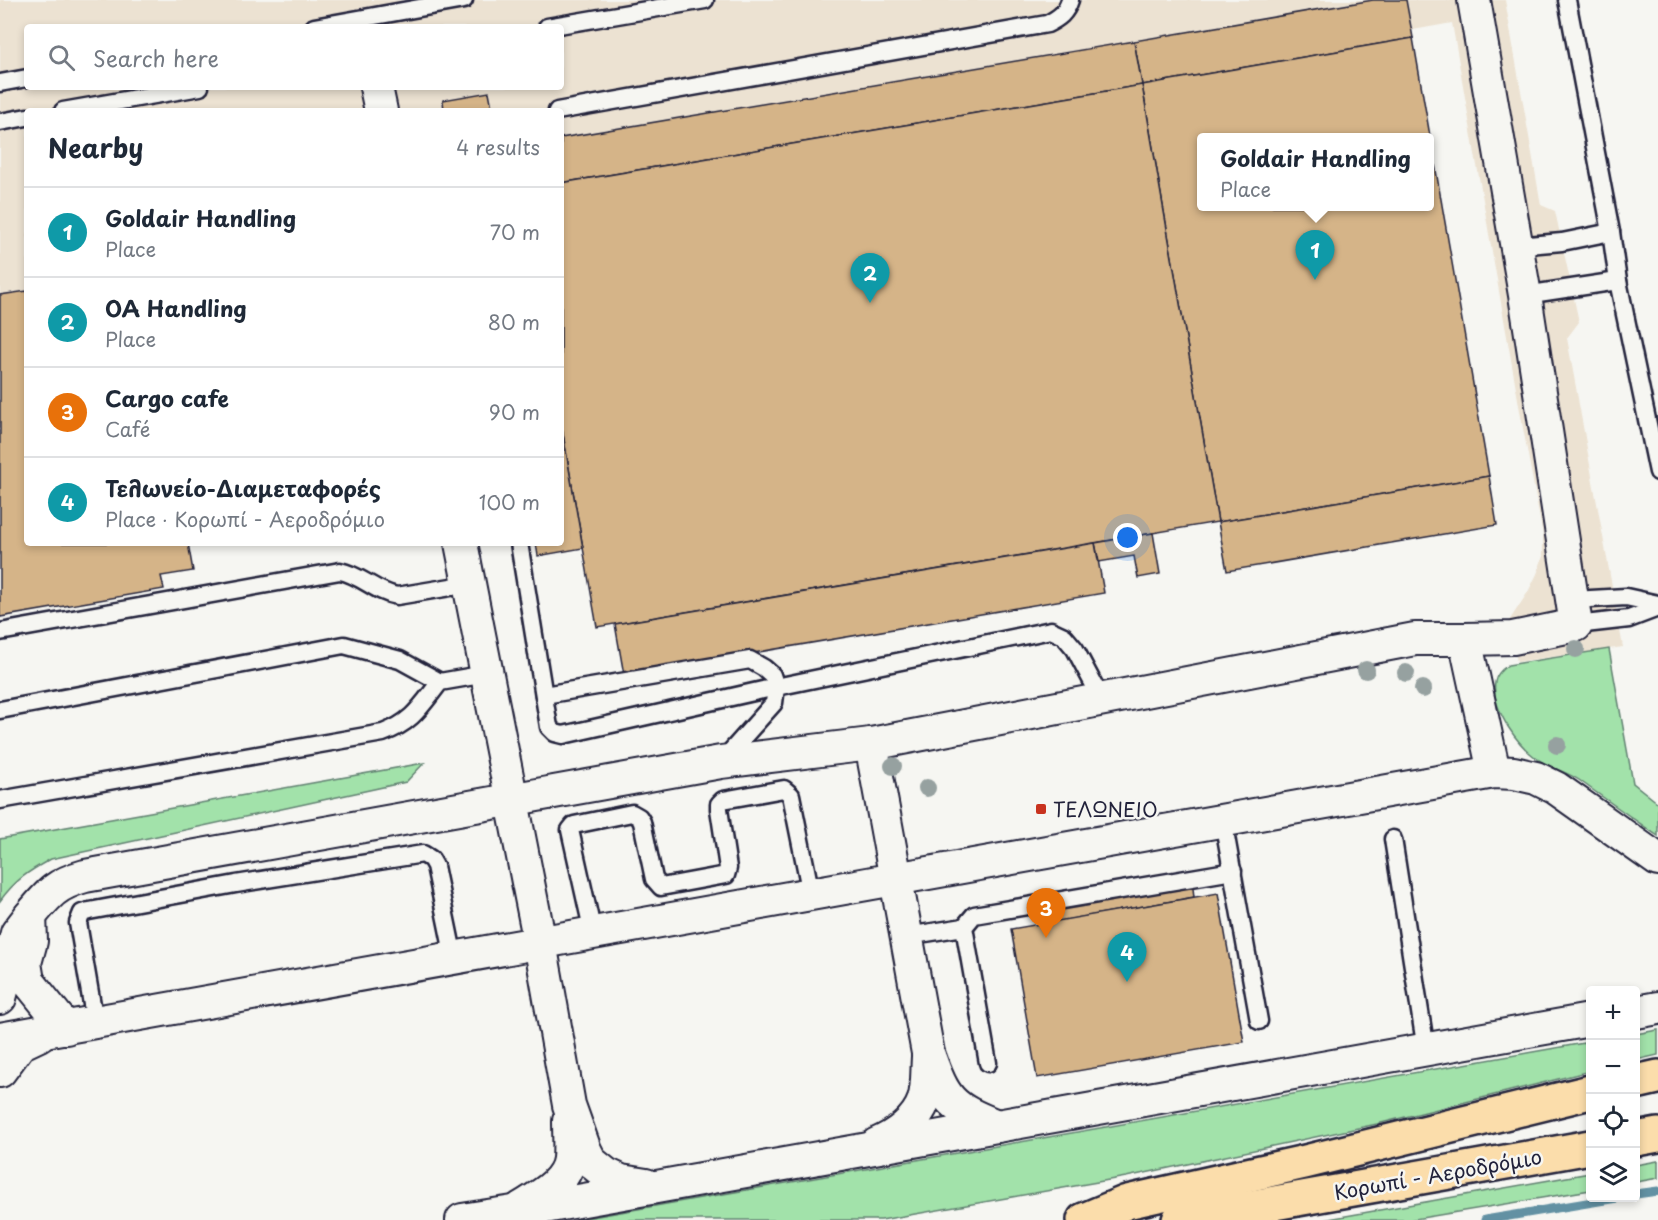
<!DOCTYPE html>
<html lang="en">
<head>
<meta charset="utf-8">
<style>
	:root { --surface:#fff; --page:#f2f2f3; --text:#1f2937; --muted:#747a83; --line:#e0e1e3; --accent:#c8321e }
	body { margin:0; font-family:"Playpen Sans",sans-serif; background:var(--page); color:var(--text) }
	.controls { position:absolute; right:18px; bottom:18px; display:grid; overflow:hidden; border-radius:6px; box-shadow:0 3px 9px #0003 }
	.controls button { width:54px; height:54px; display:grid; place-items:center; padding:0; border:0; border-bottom:2px solid var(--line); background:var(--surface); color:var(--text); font:30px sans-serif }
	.you { position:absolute; left:1128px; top:538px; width:21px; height:21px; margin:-15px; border:4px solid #fff; border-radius:50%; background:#1a73e8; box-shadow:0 0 0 9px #1a73e833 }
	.badge { display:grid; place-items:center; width:39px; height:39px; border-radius:50%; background:var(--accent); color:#fff; font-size:20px; font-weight:700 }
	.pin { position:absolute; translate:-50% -50px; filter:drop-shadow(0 2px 3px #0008) }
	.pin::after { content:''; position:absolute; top:32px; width:21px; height:18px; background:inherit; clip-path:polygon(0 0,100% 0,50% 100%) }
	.popup { position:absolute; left:1197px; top:133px; width:237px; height:78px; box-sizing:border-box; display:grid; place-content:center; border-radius:6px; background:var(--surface); filter:drop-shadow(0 2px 4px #0005); font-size:20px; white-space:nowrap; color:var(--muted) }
	.popup b { font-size:22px; color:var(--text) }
	.popup::after { content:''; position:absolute; left:50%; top:100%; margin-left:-12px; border:12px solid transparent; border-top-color:var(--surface) }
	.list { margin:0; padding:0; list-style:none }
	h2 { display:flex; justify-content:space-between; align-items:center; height:78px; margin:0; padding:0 24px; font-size:26px }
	h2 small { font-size:20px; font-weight:400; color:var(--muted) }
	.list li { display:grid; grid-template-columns:39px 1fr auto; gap:18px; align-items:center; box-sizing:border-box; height:90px; padding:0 24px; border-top:2px solid var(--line) }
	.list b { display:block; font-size:22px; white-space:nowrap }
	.list p { margin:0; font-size:20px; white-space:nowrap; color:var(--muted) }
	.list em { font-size:20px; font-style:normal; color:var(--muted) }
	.icon { flex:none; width:33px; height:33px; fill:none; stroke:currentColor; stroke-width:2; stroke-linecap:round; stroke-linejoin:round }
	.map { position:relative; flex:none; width:1658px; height:1220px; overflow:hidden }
	.search { position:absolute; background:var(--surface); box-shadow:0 3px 9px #0003; left:24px; top:24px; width:540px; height:66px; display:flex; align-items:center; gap:15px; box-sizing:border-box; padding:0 21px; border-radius:6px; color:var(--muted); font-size:22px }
	.panel { position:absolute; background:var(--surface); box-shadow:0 3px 9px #0003; left:24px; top:108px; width:540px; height:438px; border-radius:6px }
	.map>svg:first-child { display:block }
	.built { fill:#ece2d2; fill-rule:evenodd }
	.green { fill:#a2e2aa; stroke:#628272; stroke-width:1.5 }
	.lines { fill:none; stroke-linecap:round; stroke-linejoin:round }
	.stream { stroke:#6291a3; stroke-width:9 }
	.building { fill:#d5b488; stroke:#22223b; stroke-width:1.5; fill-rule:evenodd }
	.service-casing { stroke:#22223b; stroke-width:21 }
	.minor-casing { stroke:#22223b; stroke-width:36 }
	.motorway-casing { stroke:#22223b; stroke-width:38 }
	.service { stroke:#f6f6f2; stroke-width:16 }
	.minor { stroke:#f6f6f2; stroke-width:32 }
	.motorway { stroke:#fbddab; stroke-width:33 }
	.tree { fill:#96a1a0 }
	.poi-dot { fill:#c8321e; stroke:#f6f6f2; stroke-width:2 }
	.labels { text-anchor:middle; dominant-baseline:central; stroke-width:5; stroke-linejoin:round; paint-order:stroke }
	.poi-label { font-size:20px; fill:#22223b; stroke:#f6f6f2; text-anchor:start }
	.street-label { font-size:20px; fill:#22223b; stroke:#f6f6f2 }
</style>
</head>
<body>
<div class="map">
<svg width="1658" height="1220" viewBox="0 0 1658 1220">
	<rect width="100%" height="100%" fill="#f6f6f2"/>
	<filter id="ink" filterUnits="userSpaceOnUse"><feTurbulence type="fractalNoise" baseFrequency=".0167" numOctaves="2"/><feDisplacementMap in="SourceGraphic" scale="12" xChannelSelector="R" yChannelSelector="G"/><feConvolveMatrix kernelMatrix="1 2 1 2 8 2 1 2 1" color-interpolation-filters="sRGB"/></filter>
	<g filter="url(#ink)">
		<path class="built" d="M0,0H1505L1541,205L1555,211L1579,322L1567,338L1623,647L1517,662L1509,621L1528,592L1537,574L1543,556V535L1523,428L1452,23L561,183V111H27V291L0,295ZM27,27H561V87H27Z"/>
		<g class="green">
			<path d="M1609,649L1633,783L1658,803V836C1631,817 1605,799 1579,780C1567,772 1554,769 1542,762C1519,748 1491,710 1495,682C1496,674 1502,669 1508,665Z"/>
			<path d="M424,763L406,782L51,859C29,871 15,880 0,901V839Z"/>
			<polygon points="1658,1030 1658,1055 1636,1060 1636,1034"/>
			<polygon points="1590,1042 1590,1071 1377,1124 1126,1177 881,1220 575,1220"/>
			<polygon points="1658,1161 1658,1178 1636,1182 1636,1165"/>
			<polygon points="1590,1173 1590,1190 1409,1220 1323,1220"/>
		</g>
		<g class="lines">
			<g class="stream">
				<polyline points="1636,1194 1658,1191"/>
				<polyline points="1485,1220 1617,1198"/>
			</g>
		</g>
		<g class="building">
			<polygon points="1373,0 1406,0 1413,38 1142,85 1134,41"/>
			<path d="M1413,38L1489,476L1218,522L1142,85ZM1201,138H1429V206H1201Z"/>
			<polygon points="1134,41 1142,85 561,183 561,138"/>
			<polygon points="1142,85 1218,522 597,627 561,423 561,183"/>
			<polygon points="489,92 492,107 467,111 444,111 443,100"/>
			<polygon points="27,291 27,543 188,543 193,571 161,576 164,589 0,617 0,295"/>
			<polygon points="561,423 583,548 538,556 536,543 561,543"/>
			<polygon points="1489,476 1497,525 1227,571 1218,522"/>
			<polygon points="1153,533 1160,574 1138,578 1134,556 1099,562 1095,543"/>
			<polygon points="1095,543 1104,593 624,675 615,624"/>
			<polygon points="1192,880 1194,897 1055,922 1052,905"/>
			<polygon points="1218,893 1244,1042 1037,1078 1011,929"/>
		</g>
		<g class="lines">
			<g class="service-casing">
				<g id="service">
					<polyline points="1567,0 1611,232 1618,281 1658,472"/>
					<polyline points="314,27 464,0"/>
					<polyline points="547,27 705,0"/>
					<polyline points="0,83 27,78"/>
					<polyline points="63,111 200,87"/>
					<path d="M557,111L1047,24C1059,18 1066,13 1070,0"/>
					<polyline points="0,122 27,117"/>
					<polyline points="1516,246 1562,242 1611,232"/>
					<polyline points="1525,295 1618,281"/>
					<polyline points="519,543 549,727 555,733 563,735 776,687 1051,630 1064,636 1075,649 1102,700"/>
					<polyline points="1573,600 1626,597 1658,604"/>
					<polyline points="1576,625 1629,619 1658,608"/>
					<path d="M0,632L340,571C361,575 375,592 397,596L469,584"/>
					<polyline points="544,695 750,660 764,668 772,675 776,687 774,703 723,760"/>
					<polyline points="0,710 344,645 400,660 440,682"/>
					<path d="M0,800L383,733C413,722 421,706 440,682L486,674"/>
					<polyline points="1223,820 1259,1021"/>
					<polyline points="1393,839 1426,1050"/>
					<polyline points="593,933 570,830 574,825 632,813 639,817 642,822 654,879 661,887 726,875 728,868 719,809 719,804 723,800 784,789 791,795 811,894"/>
					<polyline points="907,936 964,927"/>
					<polyline points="95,1022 78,923 82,913 89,911 236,884 423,854 431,859 435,866 454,958"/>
					<polyline points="988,1063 964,927 974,915 1233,871"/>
				</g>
			</g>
			<g class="minor-casing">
				<g id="minor">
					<polyline points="376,87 381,111"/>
					<polyline points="461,543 540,943 569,1105 585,1150 591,1162 606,1174 621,1181 646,1185"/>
					<polyline points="1465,639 1513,638 1576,625 1525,295 1474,0"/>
					<path d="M871,744L928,1053C945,1101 950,1107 997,1126"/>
					<path d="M30,916C49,893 56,884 85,876L721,762L871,744L1415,639H1465L1494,772"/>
					<polyline points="0,998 17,933 30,916 31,941 25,963 28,981 66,1028"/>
					<polyline points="1636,1012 1658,1008"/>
					<polyline points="0,1039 1494,772 1514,773 1536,778 1556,788 1658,860"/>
					<polyline points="0,1071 20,1044 39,1035"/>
					<path d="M877,1144C896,1136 917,1121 924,1100C928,1087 927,1071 928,1057"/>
					<path d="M521,1208C540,1196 566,1183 569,1159C570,1146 569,1133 569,1121"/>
					<polyline points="462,1220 539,1208 1590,1020"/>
				</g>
			</g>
			<g class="motorway-casing">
				<g id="motorway">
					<polyline points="1636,1082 1658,1077"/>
					<polyline points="1636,1139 1658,1135"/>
					<polyline points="1084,1220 1127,1202 1305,1162 1590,1092"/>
					<polyline points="1179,1220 1590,1147"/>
				</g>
			</g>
			<use href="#service" class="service"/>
			<use href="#minor" class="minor"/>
			<use href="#motorway" class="motorway"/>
		</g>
		<g class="tree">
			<circle cx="1576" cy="649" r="9"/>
			<circle cx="1366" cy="670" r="9"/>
			<circle cx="1406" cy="673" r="9"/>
			<circle cx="1423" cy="689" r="9"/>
			<circle cx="1557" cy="745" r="9"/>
			<circle cx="893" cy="766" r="9"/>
			<circle cx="927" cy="788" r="9"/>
		</g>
	</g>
	<rect class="poi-dot" x="1035" y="803" width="12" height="12" rx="3"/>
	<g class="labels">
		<g class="poi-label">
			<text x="1053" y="809">ΤΕΛΩΝΕΙΟ</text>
		</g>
		<g class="street-label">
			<text transform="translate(1438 1174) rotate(-10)">Κορωπί - Αεροδρόμιο</text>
		</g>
	</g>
</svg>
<div class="controls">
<button>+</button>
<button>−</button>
<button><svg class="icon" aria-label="locate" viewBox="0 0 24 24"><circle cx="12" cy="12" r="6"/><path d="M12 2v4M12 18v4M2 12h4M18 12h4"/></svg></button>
<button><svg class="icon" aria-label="layers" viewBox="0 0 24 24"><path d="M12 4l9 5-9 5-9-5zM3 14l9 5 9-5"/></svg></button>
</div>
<div class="you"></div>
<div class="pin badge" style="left:1315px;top:280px;background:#0f9aa8">1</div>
<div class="popup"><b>Goldair Handling</b>Place</div>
<div class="pin badge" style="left:870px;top:303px;background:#0f9aa8">2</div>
<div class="pin badge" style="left:1046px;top:938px;background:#e8710a">3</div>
<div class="pin badge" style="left:1127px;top:982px;background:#0f9aa8">4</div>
<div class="search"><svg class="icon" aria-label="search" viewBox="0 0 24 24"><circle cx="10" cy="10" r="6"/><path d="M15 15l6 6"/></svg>Search here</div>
<section class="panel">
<h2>Nearby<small>4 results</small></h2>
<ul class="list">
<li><span class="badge" style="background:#0f9aa8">1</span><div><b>Goldair Handling</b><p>Place</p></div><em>70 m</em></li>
<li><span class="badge" style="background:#0f9aa8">2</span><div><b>OA Handling</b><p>Place</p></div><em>80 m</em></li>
<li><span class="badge" style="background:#e8710a">3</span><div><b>Cargo cafe</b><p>Café</p></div><em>90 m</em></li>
<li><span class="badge" style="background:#0f9aa8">4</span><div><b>Τελωνείο-Διαμεταφορές</b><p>Place · Κορωπί - Αεροδρόμιο</p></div><em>100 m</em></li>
</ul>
</section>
</div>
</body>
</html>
